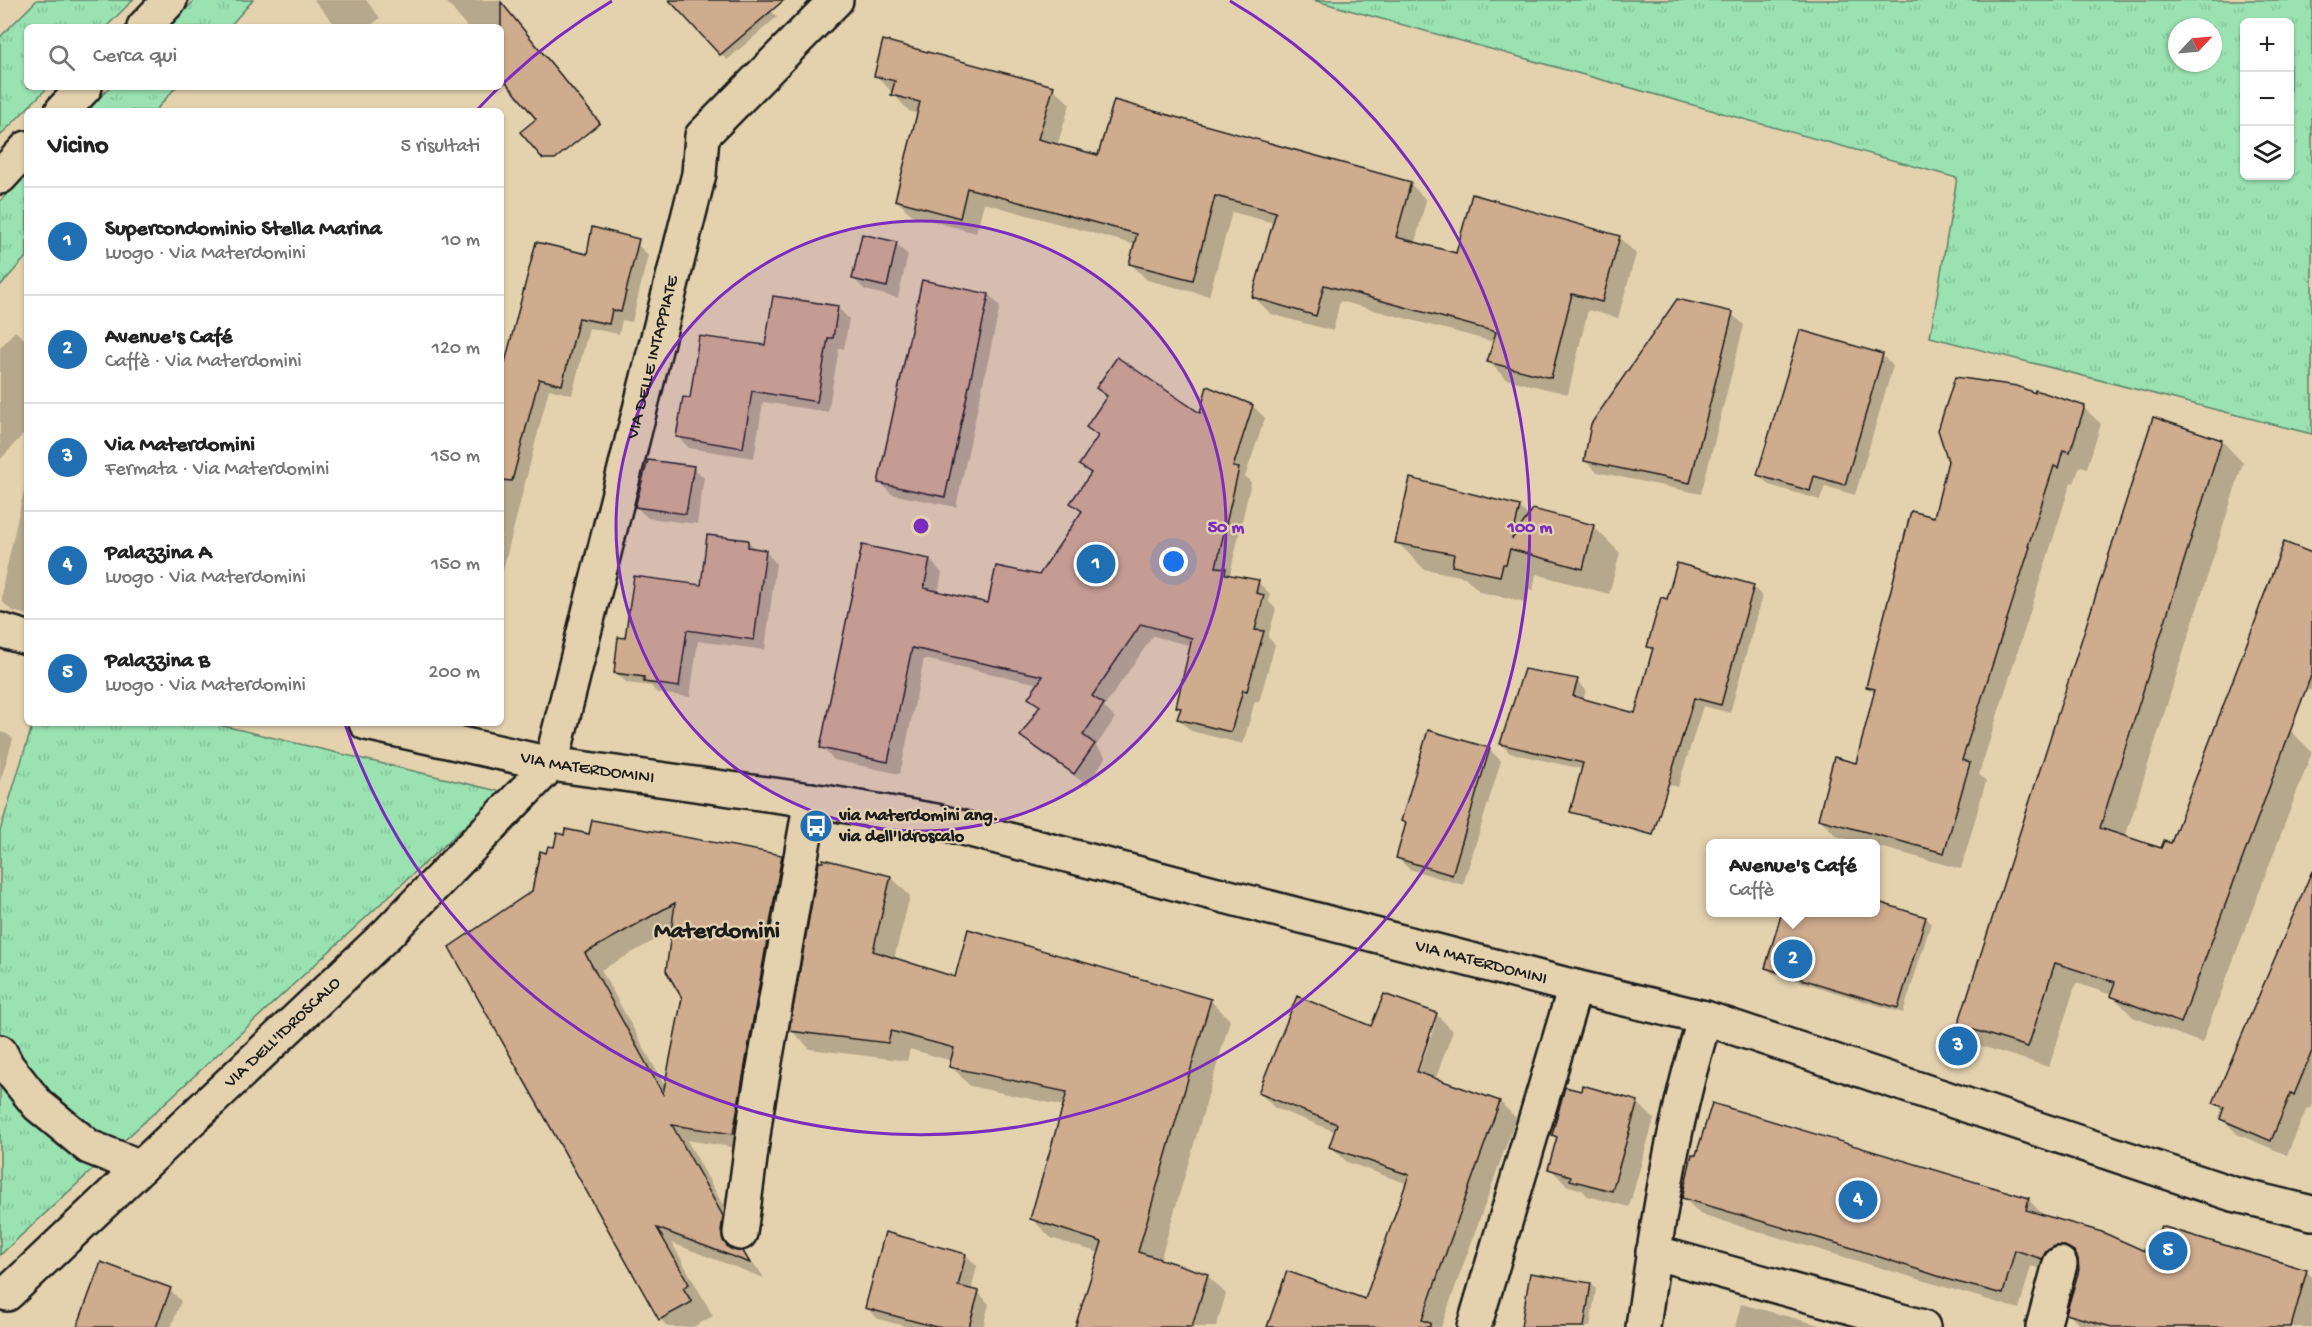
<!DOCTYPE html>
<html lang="it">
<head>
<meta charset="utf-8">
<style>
	:root { --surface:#fff; --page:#f6f6f6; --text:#222; --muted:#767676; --line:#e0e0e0; --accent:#1f6fb2 }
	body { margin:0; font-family:"Gochi Hand",sans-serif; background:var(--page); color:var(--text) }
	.controls { position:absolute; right:18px; top:18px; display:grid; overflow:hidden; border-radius:9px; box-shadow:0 2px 4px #0004 }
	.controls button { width:54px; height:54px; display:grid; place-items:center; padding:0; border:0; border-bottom:2px solid var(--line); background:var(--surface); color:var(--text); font:30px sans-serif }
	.compass { position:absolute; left:2168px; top:18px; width:54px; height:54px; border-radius:50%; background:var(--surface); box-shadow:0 2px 4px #0004; rotate:64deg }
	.you { position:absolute; left:1174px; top:562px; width:21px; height:21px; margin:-15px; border:4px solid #fff; border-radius:50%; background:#1a73e8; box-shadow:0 0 0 9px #1a73e833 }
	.badge { display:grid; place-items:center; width:39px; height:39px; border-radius:50%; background:var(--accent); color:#fff; font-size:20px; font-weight:700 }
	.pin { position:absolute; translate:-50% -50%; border:3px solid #fff; box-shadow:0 2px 6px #0006 }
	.popup { position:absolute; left:1706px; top:839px; width:174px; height:78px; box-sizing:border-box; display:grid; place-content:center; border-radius:9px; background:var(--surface); filter:drop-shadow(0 2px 4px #0005); font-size:20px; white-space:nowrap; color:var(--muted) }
	.popup b { font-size:22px; color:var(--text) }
	.popup::after { content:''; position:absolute; left:50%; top:100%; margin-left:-12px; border:12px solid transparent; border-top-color:var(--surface) }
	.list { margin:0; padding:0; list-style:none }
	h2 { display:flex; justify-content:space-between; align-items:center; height:78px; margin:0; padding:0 24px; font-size:26px }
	h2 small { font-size:20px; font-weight:400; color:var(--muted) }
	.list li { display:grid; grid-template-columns:39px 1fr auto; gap:18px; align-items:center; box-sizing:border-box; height:108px; padding:0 24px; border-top:2px solid var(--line) }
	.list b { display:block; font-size:22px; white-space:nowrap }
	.list p { margin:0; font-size:20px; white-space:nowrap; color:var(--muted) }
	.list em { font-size:20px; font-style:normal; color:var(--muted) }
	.icon { flex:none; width:33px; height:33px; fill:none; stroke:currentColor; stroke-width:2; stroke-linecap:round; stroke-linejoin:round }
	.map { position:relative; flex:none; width:2312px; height:1327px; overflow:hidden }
	.search { position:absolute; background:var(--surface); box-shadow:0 2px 4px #0004; left:24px; top:24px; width:480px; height:66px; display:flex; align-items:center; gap:15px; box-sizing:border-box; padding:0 21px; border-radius:9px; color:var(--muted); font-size:22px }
	.panel { position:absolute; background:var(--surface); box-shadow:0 2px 4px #0004; left:24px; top:108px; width:480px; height:618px; border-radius:9px }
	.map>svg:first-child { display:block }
	.grass { fill:url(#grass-tufts); stroke:#5b8066; stroke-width:1.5; fill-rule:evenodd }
	.shadow { fill:#0003; fill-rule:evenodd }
	.building { fill:#d0ac8e; stroke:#1c1c1c; stroke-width:1.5; fill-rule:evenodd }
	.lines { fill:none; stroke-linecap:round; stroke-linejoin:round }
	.minor-casing { stroke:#1c1c1c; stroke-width:38 }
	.minor { stroke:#e4d2af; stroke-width:33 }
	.ring { fill:none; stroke:#7b2cbf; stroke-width:3 }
	.labels { text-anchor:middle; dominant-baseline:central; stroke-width:4.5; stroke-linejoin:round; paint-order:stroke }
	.street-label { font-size:18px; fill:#1c1c1c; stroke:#e4d2af }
	.poi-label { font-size:18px; font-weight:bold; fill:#1c1c1c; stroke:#e4d2af; text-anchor:start }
	.district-label { font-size:24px; font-weight:bold; fill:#1c1c1c; stroke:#e4d2af }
	.centre { fill:#7b2cbf; stroke:#e4d2af; stroke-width:3 }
	.ring-label { font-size:18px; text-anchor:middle; font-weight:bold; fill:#7b2cbf; stroke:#e4d2af; stroke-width:4.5; stroke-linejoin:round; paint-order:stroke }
</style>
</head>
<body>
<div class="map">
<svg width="2312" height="1327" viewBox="0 0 2312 1327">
	<defs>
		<pattern id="grass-tufts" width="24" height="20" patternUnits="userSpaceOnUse" patternTransform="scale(1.5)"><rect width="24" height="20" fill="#9ae3b1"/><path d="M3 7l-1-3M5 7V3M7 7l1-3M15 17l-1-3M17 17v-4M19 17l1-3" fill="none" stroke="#84c298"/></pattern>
	</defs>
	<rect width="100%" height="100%" fill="#e4d2af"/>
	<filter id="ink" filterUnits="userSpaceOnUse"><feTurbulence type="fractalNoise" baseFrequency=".0167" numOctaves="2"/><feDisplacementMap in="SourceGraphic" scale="12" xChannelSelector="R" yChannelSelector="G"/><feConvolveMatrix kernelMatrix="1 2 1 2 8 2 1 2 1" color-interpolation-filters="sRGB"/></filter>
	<g filter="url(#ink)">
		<g class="grass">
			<polygon points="37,0 133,0 106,27 27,27 27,87 48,87 0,136 0,37"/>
			<polygon points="195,0 253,0 229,27 168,27"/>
			<path d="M1313,0H2312V434L1930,337L1957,178ZM2290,22V176H2244V22ZM2177,27H2213V63H2177Z"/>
			<polygon points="110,87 176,87 155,111 87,111"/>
			<polygon points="27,173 27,256 0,286 0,201"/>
			<polygon points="33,723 211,723 502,792 0,1255 0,831"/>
		</g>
		<g class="shadow">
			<polygon points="314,0 366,0 380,18 369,27 337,27"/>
			<polygon points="445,0 498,0 534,43 501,70 501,27 467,27"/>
			<polygon points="671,0 761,0 777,17 727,60"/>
			<polygon points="876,75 1053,88 1070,104 1057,146 1099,157 1410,183 1426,200 1415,243 1458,255 1619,237 1636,254 1618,318 1588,310 1568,394 1506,379 1489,362 1494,342 1340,301 1333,331 1271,314 1254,297 1274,223 1232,212 1209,296 1147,280 1131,264 1136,245 984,203 976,233 913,216 896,200 919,114 909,111"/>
			<polygon points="637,244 648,255 632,322 622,320 619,334 589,328 572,395 549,389 501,578 501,384 589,256"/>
			<polygon points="896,244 908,255 898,298 865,290 854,279"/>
			<polygon points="989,295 1000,306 956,507 891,494 880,482"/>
			<polygon points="837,307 849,319 844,349 839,348 828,412 763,402 754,458 689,448 678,437 691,400 766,347"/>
			<polygon points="1732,314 1744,325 1701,494 1597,472 1585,461"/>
			<polygon points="15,331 27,341 27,430 0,460 0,348"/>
			<polygon points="1882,355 1893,366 1855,495 1825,486 1820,500 1769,485 1759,475"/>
			<polygon points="1097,388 1201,415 1253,406 1265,418 1245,477 1251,482 1230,574 1233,577 1258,582 1270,594 1269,602 1276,609 1268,637 1275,645 1259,702 1255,701 1243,744 1191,731 1179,719 1182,711 1177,706 1192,646 1153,636 1104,707 1115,718 1096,746 1106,757 1087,785 1035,748 1022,736 1041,708 1030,697 1039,684 924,659 900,774 834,760 822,748 930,560 942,573 938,593 989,605 1039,576 1082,513 1072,503 1091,475 1081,464 1099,438 1088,427 1107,398"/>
			<polygon points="2084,408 2101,424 2087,468 2080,466 2074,483 2071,482 1979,774 1986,781 1961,869 1876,846 1876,844 1866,844 1836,836 1820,819 1857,765 1876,694 1868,687 1935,518"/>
			<polygon points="2222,441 2243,463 2125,838 2162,850 2172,845 2290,730 2312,752 2202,1043 2133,1017 2112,995 2076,983 2049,1067 1981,1046 1960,1024"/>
			<polygon points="693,467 704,478 697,524 648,518 636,507"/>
			<polygon points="26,481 27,481 27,615 12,611 2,601 3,584"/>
			<polygon points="1520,507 1529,517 1593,526 1620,553 1609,594 1536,574 1533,590 1529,589 1526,602 1480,592 1465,577 1424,569 1397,542"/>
			<polygon points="748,541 757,550 765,551 776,563 765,650 698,641 690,697 657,693 651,686 627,683 615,672 627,639 703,587"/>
			<polygon points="2312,554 2312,691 2267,675"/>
			<polygon points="1753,587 1762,596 1730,713 1703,706 1678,787 1598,766 1596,772 1510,753 1501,744 1577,681 1586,690 1583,700 1636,714 1654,651 1649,646 1668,601"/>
			<polygon points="0,732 7,734 13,739 0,782"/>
			<polygon points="1429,732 1490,750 1501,761 1463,885 1409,869 1398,858 1407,826 1403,821"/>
			<path d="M591,836L782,856L798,873L750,1150L687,1140L739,1234L738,1253H742L759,1270L764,1278L672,1243L713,1316L693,1327H668L660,1319L451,947L534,892L548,855L556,849ZM673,930L683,998L666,1088L601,970Z"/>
			<polygon points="2312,871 2312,1104 2310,1109 2307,1108 2287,1155 2237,1134 2222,1118 2224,1112 2215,1103"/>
			<polygon points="891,877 910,896 894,959 956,979 969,931 1211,1001 1230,1020 1160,1261 1207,1275 1226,1294 1216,1327 1077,1327 1100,1253 1051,1238 1032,1219 1064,1106 970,1086 951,1066 952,1061 910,1049 907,1061 810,1049 791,1030"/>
			<polygon points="1926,918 1931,923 1903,1013 1772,973 1767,967"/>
			<path d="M1385,996L1437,1015L1453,1031L1435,1080L1500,1102L1516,1118L1441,1327H1268L1366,1301L1408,1184L1347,1162L1331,1146L1336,1132L1275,1108L1259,1092L1372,1028ZM1433,1022H1436L1416,1079L1413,1078Z"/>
			<polygon points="1637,1102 1654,1119 1629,1207 1588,1196 1582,1190 1566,1185 1550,1168 1558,1139 1553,1135"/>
			<polygon points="1683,1197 2028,1199 2044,1216 2150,1255 2306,1271 2312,1277 2312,1327 2081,1327 2068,1313 2080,1270 2080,1262 2071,1262 2058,1274 2031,1266 2019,1309 1700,1214"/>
			<polygon points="966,1255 977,1266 971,1291 978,1292 989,1304 983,1327 908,1327 878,1319 867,1308"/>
			<polygon points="1591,1284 1596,1289 1590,1327 1523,1327"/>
			<polygon points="170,1290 181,1301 171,1327 85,1327"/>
			<polygon points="1741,1304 1827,1327 1735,1327"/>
		</g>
		<g class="building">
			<polygon points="669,0 784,0 720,55"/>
			<polygon points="501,2 600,123 555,159 543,159 520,132 536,119 501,76"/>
			<polygon points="883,40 1054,86 1038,139 1098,155 1114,100 1411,182 1396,237 1456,253 1472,194 1620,236 1602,302 1572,294 1551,378 1487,362 1496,332 1324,285 1316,316 1252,297 1276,212 1215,196 1193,280 1129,264 1137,234 967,188 960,218 895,200 920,102 891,95 895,81 874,76"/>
			<polygon points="592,227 639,239 621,312 612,310 609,324 579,318 562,385 539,379 512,481 501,480 501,378 536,242 587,254"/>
			<polygon points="862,234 897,242 887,287 852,279"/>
			<polygon points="922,280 989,294 945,497 878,483"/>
			<polygon points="773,296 838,306 833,338 828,338 817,402 752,391 743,448 676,437 683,397 690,398 699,336 765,345"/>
			<polygon points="1677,299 1733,312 1690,483 1584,461 1591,424"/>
			<polygon points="1800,330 1883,354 1845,485 1814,476 1810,491 1757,475"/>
			<polygon points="1117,357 1200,413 1207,386 1253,405 1233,467 1239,468 1216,567 1226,568 1225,574 1259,580 1256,593 1264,595 1255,630 1264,631 1247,691 1243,690 1231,732 1177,719 1181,708 1176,707 1192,638 1141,624 1092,696 1104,704 1083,735 1095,744 1074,774 1020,736 1040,706 1028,698 1043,676 912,648 888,762 820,748 862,545 930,559 924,588 988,603 996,566 1039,575 1082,511 1070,503 1091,473 1079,465 1098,436 1086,427 1107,396 1096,388"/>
			<polygon points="1955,377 2017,386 2035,393 2035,390 2085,406 2070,452 2063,450 2058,468 2054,466 2028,546 2030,547 1962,760 1970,763 1944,853 1818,819 1834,757 1856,763 1875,689 1866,687 1911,511 1934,517 1948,461 1938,430"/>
			<polygon points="2153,417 2222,440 2100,828 2161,848 2164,841 2171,843 2258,614 2257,614 2284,542 2312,553 2312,673 2181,1023 2110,996 2115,982 2055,963 2028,1047 1958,1025"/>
			<polygon points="648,460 694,466 686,514 635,507"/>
			<polygon points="1410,478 1520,506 1512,539 1533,509 1594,525 1583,569 1510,549 1506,564 1503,564 1500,576 1452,566 1454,554 1395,543"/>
			<polygon points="707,535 748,540 748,547 766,550 754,640 687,630 679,687 644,682 644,677 614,673 618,637 625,638 634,576 701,585"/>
			<polygon points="1677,563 1754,585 1721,705 1694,698 1653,835 1570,812 1583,763 1500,744 1524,669 1578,679 1573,696 1635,713 1653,648 1647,647 1661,597 1667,599"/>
			<polygon points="1428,730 1490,748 1452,875 1396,858 1406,823 1401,821"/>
			<path d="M592,820L782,855L733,1134L672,1125L723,1216L721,1231L723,1241L729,1248L737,1251H743L750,1263L657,1228L689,1284L683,1288L692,1302L659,1320L449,947L532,891L540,851L546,853L548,846L554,847L557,833L564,835L565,829L589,834ZM675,903L666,971L682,998L663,1094L585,953Z"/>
			<polygon points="823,859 891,876 873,951 955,977 968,929 1211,999 1138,1252 1208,1274 1192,1327 1075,1327 1102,1242 1030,1219 1067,1092 949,1067 954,1048 891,1031 888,1043 789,1031 819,862 823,862"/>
			<polygon points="2312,871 2312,1051 2294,1095 2291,1093 2271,1141 2220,1119 2224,1107 2213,1103"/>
			<polygon points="1875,901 1926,917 1898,1008 1765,968 1782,912 1875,912"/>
			<polygon points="1384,994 1437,1013 1417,1072 1500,1101 1422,1320 1430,1323 1430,1327 1267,1327 1287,1271 1365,1299 1409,1175 1329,1147 1337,1124 1258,1093 1297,996 1371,1026"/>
			<polygon points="1582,1085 1638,1101 1612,1191 1570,1180 1571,1176 1548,1169 1557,1137 1552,1135 1565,1087 1581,1091"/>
			<polygon points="1712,1103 2029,1198 2026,1210 2102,1232 2149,1253 2161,1226 2307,1270 2291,1327 2111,1327 2066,1314 2079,1270 2078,1259 2074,1251 2065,1246 2055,1246 2046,1251 2042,1259 2015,1250 2003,1294 1953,1281 1849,1247 1682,1198 1692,1154 1696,1155"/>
			<polygon points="885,1232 966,1254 958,1286 979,1291 969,1327 936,1327 865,1308"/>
			<polygon points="101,1262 171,1288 156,1327 77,1327"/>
			<polygon points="1530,1273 1591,1283 1584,1327 1521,1327"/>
		</g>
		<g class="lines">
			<g class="minor-casing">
				<g id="minor">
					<polyline points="144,27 170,0"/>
					<polyline points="62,111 85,87"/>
					<polyline points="0,177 27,148"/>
					<polyline points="0,630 27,638"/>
					<path id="s1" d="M366,723L551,764L824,802L936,821L1575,987L1705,1018L2233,1194L2312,1213"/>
					<polyline points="0,1052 7,1066 38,1105 89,1147 141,1167"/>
					<polyline points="740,1233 756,1113 811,800"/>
					<polyline points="1653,1252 1923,1327"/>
					<path id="s2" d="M7,1294L389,932L551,764L699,174L702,136L836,0"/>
					<polyline points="1474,1327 1575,987"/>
					<path d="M1643,1327C1657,1223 1674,1117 1705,1018"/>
					<polyline points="2043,1327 2060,1264"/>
				</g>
			</g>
			<use href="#minor" class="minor"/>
		</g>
	</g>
	<circle cx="921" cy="526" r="305" fill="#7b2cbf" fill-opacity=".12"/>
	<g class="ring">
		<circle cx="921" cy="526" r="305"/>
		<path d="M476 111A609 609 0 0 1 612 1M1230 1A609 609 0 1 1 345 724"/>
	</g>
	<defs>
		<g id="bus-disc" transform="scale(1.725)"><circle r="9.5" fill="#1f6fb2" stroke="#e4d2af"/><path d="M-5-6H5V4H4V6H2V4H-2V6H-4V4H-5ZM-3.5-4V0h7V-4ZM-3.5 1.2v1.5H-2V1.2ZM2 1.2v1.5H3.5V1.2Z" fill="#fff"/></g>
	</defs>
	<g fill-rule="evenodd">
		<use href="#bus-disc" x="816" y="826"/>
	</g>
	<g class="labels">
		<g class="street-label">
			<text stroke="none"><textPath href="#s2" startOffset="1179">VIA DELLE INTAPPIATE</textPath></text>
			<text stroke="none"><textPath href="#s1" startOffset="226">VIA MATERDOMINI</textPath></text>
			<text stroke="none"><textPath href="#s1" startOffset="1142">VIA MATERDOMINI</textPath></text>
			<text stroke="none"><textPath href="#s2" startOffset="380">VIA DELL'IDROSCALO</textPath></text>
		</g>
		<g class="poi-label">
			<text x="839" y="816">via Materdomini ang.<tspan x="839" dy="21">via dell'Idroscalo</tspan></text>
		</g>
		<g class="district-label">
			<text x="717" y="932">Materdomini</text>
		</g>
	</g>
	<circle cx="921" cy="526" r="9" class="centre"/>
	<g class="ring-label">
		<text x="1226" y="532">50 m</text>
		<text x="1530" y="532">100 m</text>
	</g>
</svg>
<div class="controls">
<button>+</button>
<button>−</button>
<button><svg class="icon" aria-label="layers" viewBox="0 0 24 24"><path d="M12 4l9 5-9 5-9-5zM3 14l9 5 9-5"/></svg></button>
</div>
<svg class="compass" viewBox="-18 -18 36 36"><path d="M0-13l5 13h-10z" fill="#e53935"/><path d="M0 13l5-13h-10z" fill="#767676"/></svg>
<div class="you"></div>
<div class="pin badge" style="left:1096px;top:564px">1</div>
<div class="pin badge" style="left:1793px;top:959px">2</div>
<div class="popup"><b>Avenue's Café</b>Caffè</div>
<div class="pin badge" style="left:1958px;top:1046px">3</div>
<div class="pin badge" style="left:1858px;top:1200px">4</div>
<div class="pin badge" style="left:2168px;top:1251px">5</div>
<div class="search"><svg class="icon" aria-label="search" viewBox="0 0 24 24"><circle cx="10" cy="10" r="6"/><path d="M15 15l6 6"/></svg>Cerca qui</div>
<section class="panel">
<h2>Vicino<small>5 risultati</small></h2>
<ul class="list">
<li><span class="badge">1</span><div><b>Supercondominio Stella Marina</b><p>Luogo · Via Materdomini</p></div><em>10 m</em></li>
<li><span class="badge">2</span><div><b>Avenue's Café</b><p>Caffè · Via Materdomini</p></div><em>120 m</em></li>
<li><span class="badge">3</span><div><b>Via Materdomini</b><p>Fermata · Via Materdomini</p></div><em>150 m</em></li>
<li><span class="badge">4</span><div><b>Palazzina A</b><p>Luogo · Via Materdomini</p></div><em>150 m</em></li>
<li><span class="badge">5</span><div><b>Palazzina B</b><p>Luogo · Via Materdomini</p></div><em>200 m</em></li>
</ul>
</section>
</div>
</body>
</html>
